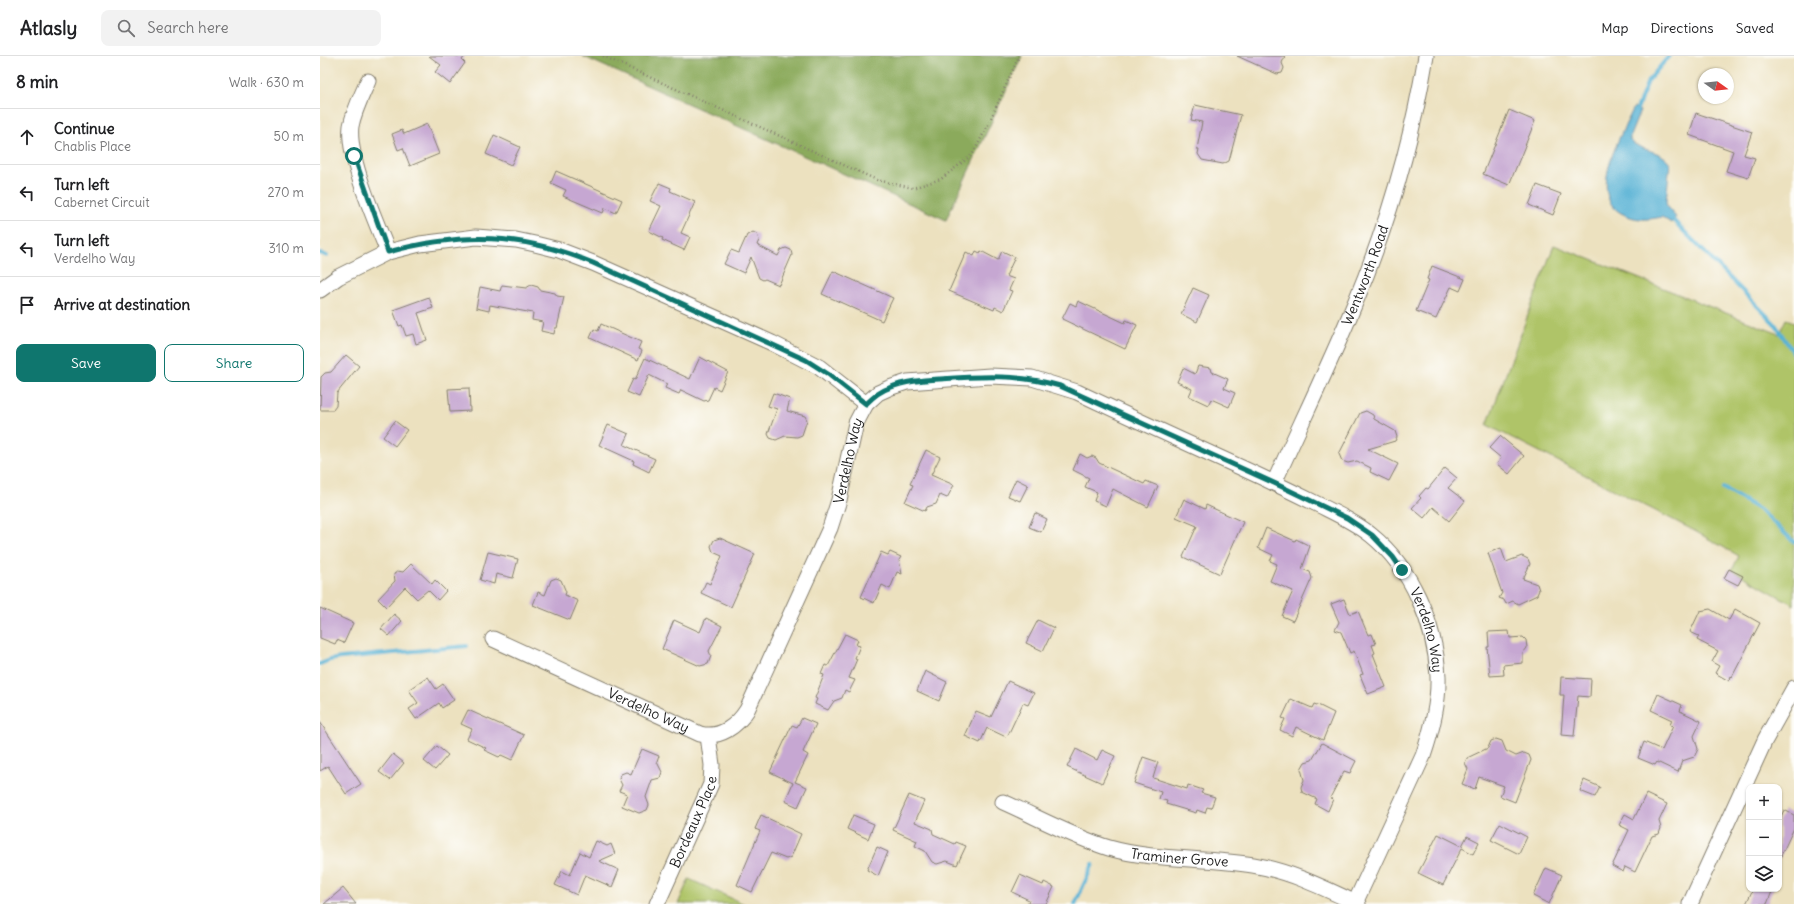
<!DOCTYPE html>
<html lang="en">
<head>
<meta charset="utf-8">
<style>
	:root { --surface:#fff; --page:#f2f2f2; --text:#202124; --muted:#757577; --line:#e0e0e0; --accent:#0f766e }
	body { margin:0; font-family:Delius,sans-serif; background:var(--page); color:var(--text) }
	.controls { position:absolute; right:12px; bottom:12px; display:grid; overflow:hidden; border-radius:8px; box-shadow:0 1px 3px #0004 }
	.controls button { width:36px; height:36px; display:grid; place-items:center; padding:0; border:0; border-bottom:1px solid var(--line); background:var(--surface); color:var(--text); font:20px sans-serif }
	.compass { position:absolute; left:1378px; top:12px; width:36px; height:36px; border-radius:50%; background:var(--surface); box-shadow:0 1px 3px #0004; rotate:105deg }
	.stop { position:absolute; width:12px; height:12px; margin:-9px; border:3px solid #0f766e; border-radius:50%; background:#fff }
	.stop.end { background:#0f766e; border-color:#fff; box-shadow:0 1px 4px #0008 }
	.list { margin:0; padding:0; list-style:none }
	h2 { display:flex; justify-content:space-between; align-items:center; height:52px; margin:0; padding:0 16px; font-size:17px }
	h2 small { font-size:13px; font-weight:400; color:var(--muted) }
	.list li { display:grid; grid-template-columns:26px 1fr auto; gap:12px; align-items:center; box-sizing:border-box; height:56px; padding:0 16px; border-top:1px solid var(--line) }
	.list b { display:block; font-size:15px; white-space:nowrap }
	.list p { margin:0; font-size:13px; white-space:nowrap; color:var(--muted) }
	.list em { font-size:13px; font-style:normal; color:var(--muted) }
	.actions { display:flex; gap:8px; padding:12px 16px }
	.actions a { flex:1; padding:9px 0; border:1px solid var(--accent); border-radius:8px; text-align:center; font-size:14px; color:var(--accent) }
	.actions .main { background:var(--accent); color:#fff }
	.icon { flex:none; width:22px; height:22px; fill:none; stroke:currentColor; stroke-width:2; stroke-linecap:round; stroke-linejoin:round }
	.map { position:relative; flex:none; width:1474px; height:848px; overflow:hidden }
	header { display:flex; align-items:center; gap:24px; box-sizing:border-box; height:56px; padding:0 20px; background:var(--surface); border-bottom:1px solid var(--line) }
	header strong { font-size:19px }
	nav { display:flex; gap:22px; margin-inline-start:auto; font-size:14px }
	.search { width:280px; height:36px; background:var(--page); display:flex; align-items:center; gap:10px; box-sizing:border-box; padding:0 14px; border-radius:8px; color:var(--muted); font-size:15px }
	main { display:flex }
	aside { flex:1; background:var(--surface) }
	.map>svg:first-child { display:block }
	.green { fill:#afc468; stroke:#667042 }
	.forest { fill:#8baa5c; stroke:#54633c }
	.water { fill:#58b2d5; stroke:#3a6778 }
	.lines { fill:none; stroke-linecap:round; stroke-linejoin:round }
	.stream { stroke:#58b2d5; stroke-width:4 }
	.building { fill:#c6a7d2 }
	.minor-casing { stroke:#847e6e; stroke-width:17 }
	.path { stroke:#847e6e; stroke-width:2.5; stroke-dasharray:1 3; stroke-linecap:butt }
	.minor { stroke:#fff; stroke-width:15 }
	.route { stroke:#0f766e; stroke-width:5 }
	.labels { text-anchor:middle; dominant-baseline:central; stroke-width:3; stroke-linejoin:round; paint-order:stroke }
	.street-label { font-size:14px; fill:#1c1c1c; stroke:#fdfcf7 }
</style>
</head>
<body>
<header>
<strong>Atlasly</strong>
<div class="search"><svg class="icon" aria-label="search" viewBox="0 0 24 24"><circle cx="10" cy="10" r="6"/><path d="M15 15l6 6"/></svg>Search here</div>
<nav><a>Map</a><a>Directions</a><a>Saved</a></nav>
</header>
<main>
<aside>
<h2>8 min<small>Walk · 630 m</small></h2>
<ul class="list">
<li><svg class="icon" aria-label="ahead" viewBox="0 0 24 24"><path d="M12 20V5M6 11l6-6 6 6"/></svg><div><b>Continue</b><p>Chablis Place</p></div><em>50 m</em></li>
<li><svg class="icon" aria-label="left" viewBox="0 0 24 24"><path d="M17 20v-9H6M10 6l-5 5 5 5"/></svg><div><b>Turn left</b><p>Cabernet Circuit</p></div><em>270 m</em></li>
<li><svg class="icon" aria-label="left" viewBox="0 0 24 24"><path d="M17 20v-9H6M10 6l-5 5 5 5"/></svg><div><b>Turn left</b><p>Verdelho Way</p></div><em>310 m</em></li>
<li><svg class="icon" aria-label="arrive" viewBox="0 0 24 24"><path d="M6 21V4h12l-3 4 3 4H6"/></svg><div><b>Arrive at destination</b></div></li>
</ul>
<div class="actions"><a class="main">Save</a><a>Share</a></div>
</aside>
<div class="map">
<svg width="1474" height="848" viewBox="0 0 1474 848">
	<rect width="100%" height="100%" fill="#fdfcf7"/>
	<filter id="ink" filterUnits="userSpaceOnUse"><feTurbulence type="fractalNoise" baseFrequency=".025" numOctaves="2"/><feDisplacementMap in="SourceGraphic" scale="8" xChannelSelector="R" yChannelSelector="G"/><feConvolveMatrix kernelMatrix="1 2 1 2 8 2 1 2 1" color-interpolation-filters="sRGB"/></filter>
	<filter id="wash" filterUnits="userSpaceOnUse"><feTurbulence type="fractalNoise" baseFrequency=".012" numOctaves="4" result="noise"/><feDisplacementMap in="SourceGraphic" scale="16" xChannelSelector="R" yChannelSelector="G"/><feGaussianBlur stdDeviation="0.9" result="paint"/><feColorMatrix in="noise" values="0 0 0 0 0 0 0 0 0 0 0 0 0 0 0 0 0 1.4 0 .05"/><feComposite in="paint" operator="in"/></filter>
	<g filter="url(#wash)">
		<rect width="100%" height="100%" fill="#ece1bf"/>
		<g class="green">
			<polygon points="1234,189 1459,278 1466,263 1474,266 1474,549 1412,514 1419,500 1371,473 1167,369"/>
			<polygon points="369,823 424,848 358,848"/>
		</g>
		<polygon class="forest" points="262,0 702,0 626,164"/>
		<path class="water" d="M1314,51L1320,55L1310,80V84C1320,96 1341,93 1350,107L1346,145L1347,151L1356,161L1351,167L1342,161C1327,164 1316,165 1301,157C1266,137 1303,76 1314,51Z"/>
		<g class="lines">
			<g class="stream">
				<polyline points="1317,53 1328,25 1349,0"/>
				<polyline points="1353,164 1455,268 1474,298"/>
				<polyline points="0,197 7,200"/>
				<polyline points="1403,432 1440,454 1474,486"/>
				<polyline points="0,608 10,604 21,602 147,590"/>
				<polyline points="755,848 773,808"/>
			</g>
		</g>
		<g id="blocks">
			<g class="building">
				<polygon points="109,0 145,0 142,4 145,7 130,28 115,16 121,9"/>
				<polygon points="917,0 965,0 962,7 964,12 962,17 957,18"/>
				<polygon points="875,49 921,59 909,105 903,108 882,104 878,98 879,93 877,93 882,66 871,64"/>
				<polygon points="1189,54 1215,65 1189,129 1163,118"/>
				<polygon points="1376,57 1432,76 1424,99 1435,102 1428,122 1406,115 1413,95 1369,79"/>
				<polygon points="107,68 119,98 90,110 83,92 78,94 72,78 82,74 84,78"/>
				<polygon points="174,79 200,91 191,109 166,98"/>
				<polygon points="236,115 302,144 296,157 285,152 283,157 243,140 246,134 231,127"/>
				<polygon points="339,127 351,132 350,135 375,146 361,177 370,181 364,194 342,184 343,182 329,175 341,150 330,145"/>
				<polygon points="1217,129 1241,138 1233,159 1209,149"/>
				<polygon points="433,176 437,178 439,184 437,189 458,200 461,194 466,192 471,194 472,199 459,229 445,223 443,224 439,222 431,201 424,217 404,208 411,194 419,197 427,179"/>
				<polygon points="656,195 660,197 661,195 678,204 682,195 695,201 686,220 694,223 689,234 692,235 683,255 675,251 674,254 629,235 646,196 654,200"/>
				<polygon points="1112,210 1145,223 1140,235 1131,231 1116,263 1096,255 1109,224 1107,223"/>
				<polygon points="513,215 573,242 562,265 502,238"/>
				<polygon points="182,229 206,232 211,229 218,231 220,234 235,237 237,240 244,241 237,272 235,272 234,278 221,275 223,266 212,264 213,257 170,249 169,255 156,252 160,231 180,235"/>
				<polygon points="873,232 889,239 877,266 861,258"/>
				<polygon points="109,241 113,252 98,257 107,284 96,288 93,278 86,280 82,269 79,270 73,254"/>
				<polygon points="758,245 805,267 806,264 817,269 805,293 742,263 750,247 756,250"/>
				<polygon points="281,268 321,286 318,293 322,295 318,304 270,282 274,273 278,275"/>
				<polygon points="26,299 39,310 17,337 16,350 13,354 0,354 1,321 5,317 11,316"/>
				<polygon points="380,301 408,316 400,334 394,331 388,344 384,345 361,334 359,338 345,332 347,328 329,319 319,341 307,336 313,323 315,324 325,302 370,323"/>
				<polygon points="878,310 891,312 892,316 908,323 904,332 915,337 909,351 891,343 888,349 869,340 872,333 857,326 863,312 875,318"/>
				<polygon points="149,332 150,355 130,356 128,333"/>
				<polygon points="453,337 470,343 467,355 485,360 487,364 482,379 477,381 465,380 456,384 450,382 448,378 457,353 448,350"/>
				<polygon points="1046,355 1053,359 1054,363 1075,375 1077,381 1075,385 1048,393 1078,408 1069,425 1050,416 1051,412 1037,405 1028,407 1022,405 1019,398 1040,357"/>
				<polygon points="75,365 87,374 75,390 63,381"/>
				<polygon points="288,369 309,378 304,389 335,403 329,416 313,408 314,405 279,389"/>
				<polygon points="1180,380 1204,400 1189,418 1177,408 1181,402 1169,392"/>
				<polygon points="606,394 620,401 611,419 634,429 627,442 620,439 616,448 607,451 605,455 585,446 593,429 590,428"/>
				<polygon points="760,398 767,402 772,400 776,402 779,407 824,428 826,425 838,430 828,451 793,433 786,450 774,445 777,436 765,431 769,422 753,414"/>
				<polygon points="1125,412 1137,422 1128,432 1145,445 1129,465 1113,451 1104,462 1092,452 1101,442 1099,440 1106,432 1108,433"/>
				<polygon points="696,423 708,429 700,445 688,440"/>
				<polygon points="864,443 885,453 886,449 923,466 900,518 863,501 877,470 856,461"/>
				<polygon points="715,457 727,463 721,476 709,471"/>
				<polygon points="946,472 975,485 976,483 990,490 982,513 990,516 992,522 973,565 962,560 973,535 950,525 957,508 950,505 953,499 938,492"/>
				<polygon points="400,482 435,498 411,551 381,537 386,526 390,528 402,500 393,496 391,490 394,484"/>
				<polygon points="1181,492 1186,506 1202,500 1208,503 1210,508 1203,523 1217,528 1219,534 1217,539 1198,548 1193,545 1186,548 1184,544 1179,542 1182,537 1168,497"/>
				<polygon points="168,496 198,503 193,522 176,518 174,528 160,524"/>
				<polygon points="561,496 568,499 570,496 581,501 579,504 582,518 577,516 570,533 562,529 554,547 541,541"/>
				<polygon points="91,508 112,528 115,524 126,535 118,544 108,534 97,543 85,531 66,551 58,543 75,525 74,518 78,515 83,516"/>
				<polygon points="1409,513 1423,520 1418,529 1404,522"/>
				<polygon points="236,522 241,524 246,536 245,539 258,545 250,564 213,549 218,536 225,539 231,524"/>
				<polygon points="1024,543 1030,558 1038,555 1048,579 1052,578 1056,588 1052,589 1055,597 1053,598 1066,631 1048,638 1040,619 1043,618 1034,595 1030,597 1021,576 1015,574 1019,566 1011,548"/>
				<polygon points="0,552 33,567 24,587 17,584 15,588 0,582"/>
				<polygon points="1390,553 1409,564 1415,553 1440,567 1412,621 1411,620 1409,625 1395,617 1399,610 1392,606 1398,595 1377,584 1379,580 1370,576 1380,555"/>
				<polygon points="74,558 82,565 69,580 61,573"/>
				<polygon points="386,562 402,570 389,595 391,600 388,608 380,610 342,593 354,564 380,576"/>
				<polygon points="718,564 734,572 723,595 706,587"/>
				<polygon points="1189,575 1190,582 1203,581 1206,584 1207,592 1203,597 1203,607 1183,609 1184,619 1170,620 1167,591 1169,591 1168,576"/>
				<polygon points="525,578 538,584 536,589 540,590 535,602 537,603 529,622 535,624 529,636 525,634 522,642 514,645 508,654 495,648 497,643 495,642 504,619 501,618 505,609 508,610"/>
				<polygon points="605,615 627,626 619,645 597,635"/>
				<polygon points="108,621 116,633 123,628 134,644 122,652 119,647 96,663 89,653 98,647 89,634"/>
				<polygon points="1241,621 1271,623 1270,641 1258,640 1254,680 1241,679 1244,639 1240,639"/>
				<polygon points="688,625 714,637 708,649 703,647 688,679 686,681 667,672 660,687 645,680 656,655 671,661"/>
				<polygon points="1338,638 1362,649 1360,655 1381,665 1374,680 1378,693 1374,701 1362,705 1358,716 1337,706 1335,709 1318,702 1324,686 1342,694 1353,670 1350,669 1352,664 1331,654"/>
				<polygon points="971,643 992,652 994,648 1000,650 1014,657 1003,684 976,671 972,680 960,674 965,663 962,662"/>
				<polygon points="148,654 204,679 192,704 181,699 179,701 164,694 166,692 147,683 152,673 141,668"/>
				<polygon points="482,662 496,668 483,696 488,699 475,726 487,731 478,751 465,745 473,727 450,716 472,669 477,671"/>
				<polygon points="0,666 41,728 26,738 8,710 0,715"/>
				<polygon points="1176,683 1182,685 1186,695 1196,700 1204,697 1209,699 1211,704 1195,746 1180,740 1184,730 1159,721 1155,733 1142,728 1148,713 1145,707 1147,702 1168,692 1171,685"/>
				<polygon points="1002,687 1036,705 1030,717 1024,715 1010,742 1013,743 1008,755 995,748 997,743 982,736 981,731 984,724 981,713 985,706 992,704"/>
				<polygon points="117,690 128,699 115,714 104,705"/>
				<polygon points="322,693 339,700 337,706 342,716 340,722 332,724 326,741 329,749 327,754 319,757 302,750 307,738 299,735 302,729 299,723 301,718 306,716 311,718"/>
				<polygon points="756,693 777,704 782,694 795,700 782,727 747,711"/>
				<polygon points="73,698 84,707 70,724 59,716"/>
				<polygon points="823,701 838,706 833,722 867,733 868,729 883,734 881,737 895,741 891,752 887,751 885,757 877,754 876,757 846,748 847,745 839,743 841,736 814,727"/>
				<polygon points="1264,724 1280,731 1275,741 1260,735"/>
				<polygon points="1326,738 1347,748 1339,765 1341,772 1339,778 1332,780 1315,816 1305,811 1303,816 1292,810 1309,774 1299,769 1305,758 1314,763"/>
				<polygon points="589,739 604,745 595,766 612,773 613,778 635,788 636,786 646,790 637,809 627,805 617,808 612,806 605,795 595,790 597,785 573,774"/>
				<polygon points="1464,754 1474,759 1474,772 1459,804 1459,765"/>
				<polygon points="441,759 481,778 471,801 466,803 451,797 432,836 417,829 440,775 435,773"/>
				<polygon points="533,759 554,768 548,783 527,773"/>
				<polygon points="1180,767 1207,781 1199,798 1171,784"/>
				<polygon points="1118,778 1142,790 1147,780 1159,786 1153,798 1142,792 1123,829 1098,817"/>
				<polygon points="276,785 287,790 291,788 295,798 279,805 299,814 292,831 265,819 257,839 235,829 242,815 250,819 260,796 269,801"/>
				<polygon points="557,791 568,796 558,820 547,814"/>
				<polygon points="1226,812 1242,819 1229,848 1213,840"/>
				<polygon points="700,819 723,829 724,826 734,831 726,848 707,848 709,844 692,836"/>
				<polygon points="23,832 36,848 4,848"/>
				<polygon points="1433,833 1453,833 1447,848 1426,848"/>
			</g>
		</g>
	</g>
	<g filter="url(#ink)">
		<use href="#blocks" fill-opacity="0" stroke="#847e6e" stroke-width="1"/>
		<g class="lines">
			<g class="minor-casing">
				<g id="minor">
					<path d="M48,25C42,39 34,54 31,70C27,102 56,165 68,196"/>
					<polyline points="0,234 18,221 68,196 100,188 156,181 196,184 215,188 239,194 273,207 452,287 499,311 546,348"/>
					<path id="s1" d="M954,427C981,367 1010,308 1035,247C1068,168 1092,85 1106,0"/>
					<path id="s2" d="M173,583L380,678C400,683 417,670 427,654L510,472L519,444L536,367L546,348L558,337L569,332L587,326L670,320L712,322L757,336C812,362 867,387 922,412C948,424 973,436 999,449C1017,458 1035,466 1051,479C1092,512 1115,568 1118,620C1119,647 1112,674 1103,700L1035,847"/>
					<path id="s3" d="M683,746C717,761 753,781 789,792C834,805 886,801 933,809C970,815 1004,832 1038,848"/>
					<path id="s4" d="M337,848L391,728L392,709L388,680"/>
					<polyline points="1370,848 1445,684 1474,632"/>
				</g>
			</g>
			<polyline class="path" points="283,0 557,124 593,132 621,123 652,99 667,71 699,0"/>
			<use href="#minor" class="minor"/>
		</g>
	</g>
	<g class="lines" filter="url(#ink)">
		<path class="route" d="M34,100L68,196C142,176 201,177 273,207L486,304L508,318L546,348C553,341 560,335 569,332C585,325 603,324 620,323C661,320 700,318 740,330L954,427L1027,462L1052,479L1073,501L1082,514"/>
	</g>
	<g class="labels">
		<g class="street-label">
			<text stroke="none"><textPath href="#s1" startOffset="227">Wentworth Road</textPath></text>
			<text stroke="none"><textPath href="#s2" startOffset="554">Verdelho Way</textPath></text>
			<text stroke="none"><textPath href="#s2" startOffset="1274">Verdelho Way</textPath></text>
			<text stroke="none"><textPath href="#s2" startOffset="171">Verdelho Way</textPath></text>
			<text stroke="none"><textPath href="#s4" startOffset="90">Bordeaux Place</textPath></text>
			<text stroke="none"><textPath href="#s3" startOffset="187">Traminer Grove</textPath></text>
		</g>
	</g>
</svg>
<div class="controls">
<button>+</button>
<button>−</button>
<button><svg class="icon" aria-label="layers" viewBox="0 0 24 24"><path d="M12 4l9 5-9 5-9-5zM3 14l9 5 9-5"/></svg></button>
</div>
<svg class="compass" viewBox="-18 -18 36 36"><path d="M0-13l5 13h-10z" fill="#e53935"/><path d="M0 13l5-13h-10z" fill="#757577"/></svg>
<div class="stop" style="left:34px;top:100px"></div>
<div class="stop end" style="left:1082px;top:514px"></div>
</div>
</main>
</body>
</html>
